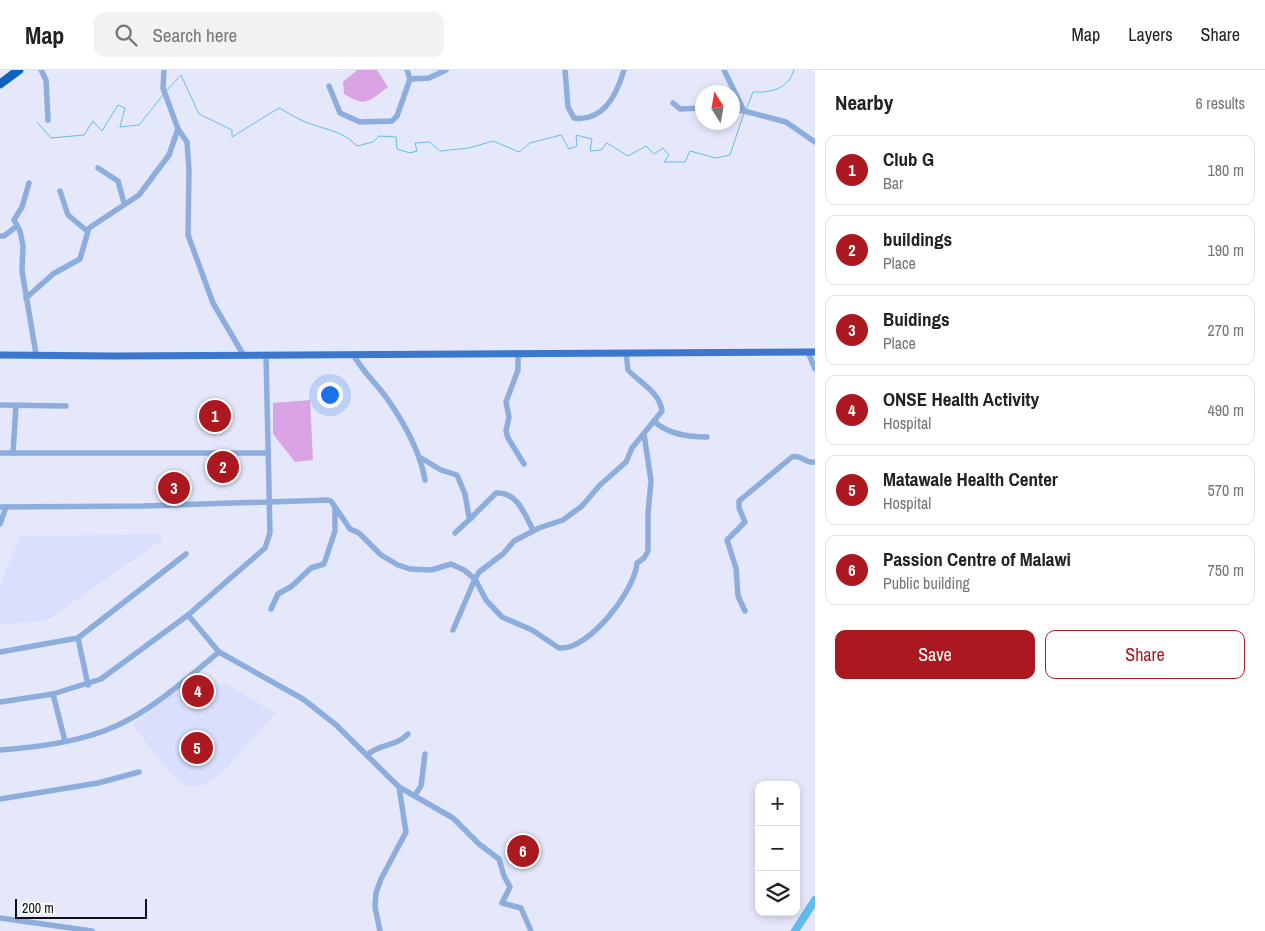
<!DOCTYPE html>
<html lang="en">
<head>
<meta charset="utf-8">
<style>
	:root { --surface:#fff; --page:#f2f2f2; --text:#222; --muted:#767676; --line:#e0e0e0; --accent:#ac181f }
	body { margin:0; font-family:"Archivo Narrow",sans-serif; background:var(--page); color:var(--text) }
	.controls { position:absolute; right:15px; bottom:15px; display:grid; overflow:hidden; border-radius:10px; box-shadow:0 2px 8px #0003 }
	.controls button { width:45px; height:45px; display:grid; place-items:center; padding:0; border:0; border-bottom:1px solid var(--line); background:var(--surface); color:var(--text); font:25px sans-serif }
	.compass { position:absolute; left:695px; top:15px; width:45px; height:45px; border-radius:50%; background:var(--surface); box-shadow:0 2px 8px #0003; rotate:349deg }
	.scale { position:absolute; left:15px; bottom:12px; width:132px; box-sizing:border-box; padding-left:5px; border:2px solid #0e0f17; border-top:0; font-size:14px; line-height:18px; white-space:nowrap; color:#0e0f17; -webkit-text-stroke:4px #fff; paint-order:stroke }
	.you { position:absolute; left:329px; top:324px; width:18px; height:18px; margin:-12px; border:4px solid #fff; border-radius:50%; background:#1a73e8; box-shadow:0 0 0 8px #1a73e833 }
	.badge { display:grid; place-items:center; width:32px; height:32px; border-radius:50%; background:var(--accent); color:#fff; font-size:16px; font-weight:700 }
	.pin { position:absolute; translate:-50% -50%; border:2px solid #fff; box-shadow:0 1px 5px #0006 }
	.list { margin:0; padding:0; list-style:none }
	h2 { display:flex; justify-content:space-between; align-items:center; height:65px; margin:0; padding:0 20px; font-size:21px }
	h2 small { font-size:16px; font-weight:400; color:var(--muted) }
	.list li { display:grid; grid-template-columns:32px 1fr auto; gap:15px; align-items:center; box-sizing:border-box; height:70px; margin:0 10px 10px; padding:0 10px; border:1px solid var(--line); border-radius:10px }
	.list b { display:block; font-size:19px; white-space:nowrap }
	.list p { margin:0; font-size:16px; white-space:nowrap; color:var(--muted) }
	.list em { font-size:16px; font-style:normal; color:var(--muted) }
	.actions { display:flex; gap:10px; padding:15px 20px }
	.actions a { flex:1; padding:11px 0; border:1px solid var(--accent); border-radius:10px; text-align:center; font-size:18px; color:var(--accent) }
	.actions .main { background:var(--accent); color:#fff }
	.icon { flex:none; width:28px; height:28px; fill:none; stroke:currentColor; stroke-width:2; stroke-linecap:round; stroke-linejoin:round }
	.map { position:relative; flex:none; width:815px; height:861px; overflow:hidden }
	header { display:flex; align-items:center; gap:30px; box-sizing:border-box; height:70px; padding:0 25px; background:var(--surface); border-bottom:1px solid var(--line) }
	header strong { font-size:24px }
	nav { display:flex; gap:28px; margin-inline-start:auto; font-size:18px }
	.search { width:350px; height:45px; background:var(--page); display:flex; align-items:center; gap:12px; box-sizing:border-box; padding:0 18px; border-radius:10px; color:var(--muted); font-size:19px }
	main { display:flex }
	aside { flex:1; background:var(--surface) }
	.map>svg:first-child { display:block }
	.built { fill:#dbdffe }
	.green { fill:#daa3e4 }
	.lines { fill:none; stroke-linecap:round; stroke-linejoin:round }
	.stream { stroke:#62bbef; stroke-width:1 }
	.river { stroke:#62bbef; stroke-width:8 }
	.minor { stroke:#8daedd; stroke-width:5.5 }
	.major { stroke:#3a77cd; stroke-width:7 }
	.highway { stroke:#1061c6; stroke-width:9 }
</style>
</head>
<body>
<header>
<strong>Map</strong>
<div class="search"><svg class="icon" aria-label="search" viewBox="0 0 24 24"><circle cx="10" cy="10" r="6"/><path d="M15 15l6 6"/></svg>Search here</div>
<nav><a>Map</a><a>Layers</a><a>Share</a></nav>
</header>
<main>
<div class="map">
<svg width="815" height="861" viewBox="0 0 815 861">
	<rect width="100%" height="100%" fill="#e5e8fb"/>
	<g class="built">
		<polygon points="161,464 162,470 46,551 0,554 0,516 20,466"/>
		<polygon points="196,607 228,615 276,643 218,707 201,716 186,716 168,700 132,655 188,611"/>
	</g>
	<g class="green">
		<path d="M357,0H377L388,17C369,31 366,38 344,24L343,12Z"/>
		<polygon points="310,330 313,390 295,392 273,364 273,333"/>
	</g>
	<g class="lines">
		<g class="stream">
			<path d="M167,20L181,5L199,44L232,60V67L279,38C289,43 300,51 311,54C328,60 344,62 357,76L373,72L379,66L396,67L397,79L410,83L417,81L415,73L430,72L440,81L469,78L493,71L519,82L530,73L561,65L569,79L577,76L576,65L592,69L590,81L601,80L607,73L628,86L646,76L654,84L663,78L669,85L664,92H685L690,81L716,88L730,85L744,43"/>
			<path d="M746,40L753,22C771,23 788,19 794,0"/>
			<polyline points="37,52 51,68 84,65 93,51 102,61 118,35 125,38 120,57 139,55 163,25"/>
		</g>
		<polyline class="river" points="795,861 815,830"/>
		<g class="minor">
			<polyline points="41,0 46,10 48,50"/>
			<path d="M565,0L568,37L574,48C604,52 617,24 624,0"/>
			<polyline points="724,0 744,41 786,52 815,72"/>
			<polyline points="410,9 429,8 446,0"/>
			<polyline points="329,16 340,43 360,52 392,51 397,46 410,9 407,0"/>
			<polyline points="673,33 680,39 702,38"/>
			<polyline points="732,42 742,40"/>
			<polyline points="178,59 187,72 189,100 188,165 213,233 244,286"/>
			<polyline points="98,98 118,111 124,133"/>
			<polyline points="29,113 22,137 14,150 20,161 23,175 22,201 36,284"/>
			<polyline points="60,121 68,145 87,161"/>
			<polyline points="0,166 4,166 17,156"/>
			<polyline points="26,228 53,204 80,189 89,158 139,125 169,85 178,59 163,18 164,0"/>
			<polyline points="808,282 815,299"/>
			<polyline points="518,283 518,300 506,332 509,347 506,361 508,368 524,394"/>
			<path d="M353,284C361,300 375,312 386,327C403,351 420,381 425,410"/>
			<polyline points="0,335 66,336"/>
			<path d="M654,351C667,364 689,367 707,367"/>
			<polyline points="0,383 267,383"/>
			<polyline points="13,383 16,335"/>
			<path d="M421,388L441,400L457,405L465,424L469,447H472L496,423C517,421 525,445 533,460"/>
			<path d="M0,437L143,436L328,430L331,431L350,459L359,463L381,485L398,495L410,499L431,500L451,494L464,500L475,509L479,502L503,484L514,471L539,458L563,450L582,436L600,415L626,392L632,378L662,341C660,322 639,312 628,300L626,283"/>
			<polyline points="0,454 6,437"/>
			<polyline points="455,463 472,447"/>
			<path d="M475,509L486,530L502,547L532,560L559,578C588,581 635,521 637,493L644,488L648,481V443L651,411L644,364"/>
			<polyline points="271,539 278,524 292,516 311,498 324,494 335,461 335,438"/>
			<path d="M745,541L738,526L736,498L727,470L745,452L739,438V431L792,387C801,384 806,394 815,392"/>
			<polyline points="453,560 475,509"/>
			<polyline points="78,568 88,615"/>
			<polyline points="0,582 78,568 186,484"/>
			<polyline points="219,582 303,629 335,654 399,717 453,748 479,774 499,789 504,806 510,817 502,833 521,838 531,861"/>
			<polyline points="53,624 65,671"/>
			<polyline points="0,632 53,624 101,609 188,545 265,478 270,463 266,285"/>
			<path d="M0,680C38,677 81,672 116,656C152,640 189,607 219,582L188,545"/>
			<path d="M367,685C382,672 394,678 408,664"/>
			<polyline points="415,725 421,716 425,684"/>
			<polyline points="0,729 98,713 139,702"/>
			<polyline points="0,848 92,861"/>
			<polyline points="380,861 375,837 376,823 381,809 406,762 399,717"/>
		</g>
		<polyline class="major" points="0,285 114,286 815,282"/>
		<polyline class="highway" points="0,14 19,0"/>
	</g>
</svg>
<div class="controls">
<button>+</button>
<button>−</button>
<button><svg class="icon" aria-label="layers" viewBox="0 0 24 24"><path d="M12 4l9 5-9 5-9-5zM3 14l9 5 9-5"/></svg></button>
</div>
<svg class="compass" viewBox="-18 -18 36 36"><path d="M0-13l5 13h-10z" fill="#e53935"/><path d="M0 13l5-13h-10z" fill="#767676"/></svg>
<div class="scale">200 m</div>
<div class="you"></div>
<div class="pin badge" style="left:215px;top:346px">1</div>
<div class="pin badge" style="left:223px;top:397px">2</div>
<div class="pin badge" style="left:174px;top:418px">3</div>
<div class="pin badge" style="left:198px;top:621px">4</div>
<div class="pin badge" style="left:197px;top:678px">5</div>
<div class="pin badge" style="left:523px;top:781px">6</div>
</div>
<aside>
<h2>Nearby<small>6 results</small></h2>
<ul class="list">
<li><span class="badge">1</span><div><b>Club G</b><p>Bar</p></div><em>180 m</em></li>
<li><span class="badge">2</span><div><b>buildings</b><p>Place</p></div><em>190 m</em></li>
<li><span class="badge">3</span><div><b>Buidings</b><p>Place</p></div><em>270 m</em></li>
<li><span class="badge">4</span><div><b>ONSE Health Activity</b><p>Hospital</p></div><em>490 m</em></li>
<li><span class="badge">5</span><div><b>Matawale Health Center</b><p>Hospital</p></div><em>570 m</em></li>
<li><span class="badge">6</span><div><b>Passion Centre of Malawi</b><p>Public building</p></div><em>750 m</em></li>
</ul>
<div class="actions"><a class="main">Save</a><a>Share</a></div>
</aside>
</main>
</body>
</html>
